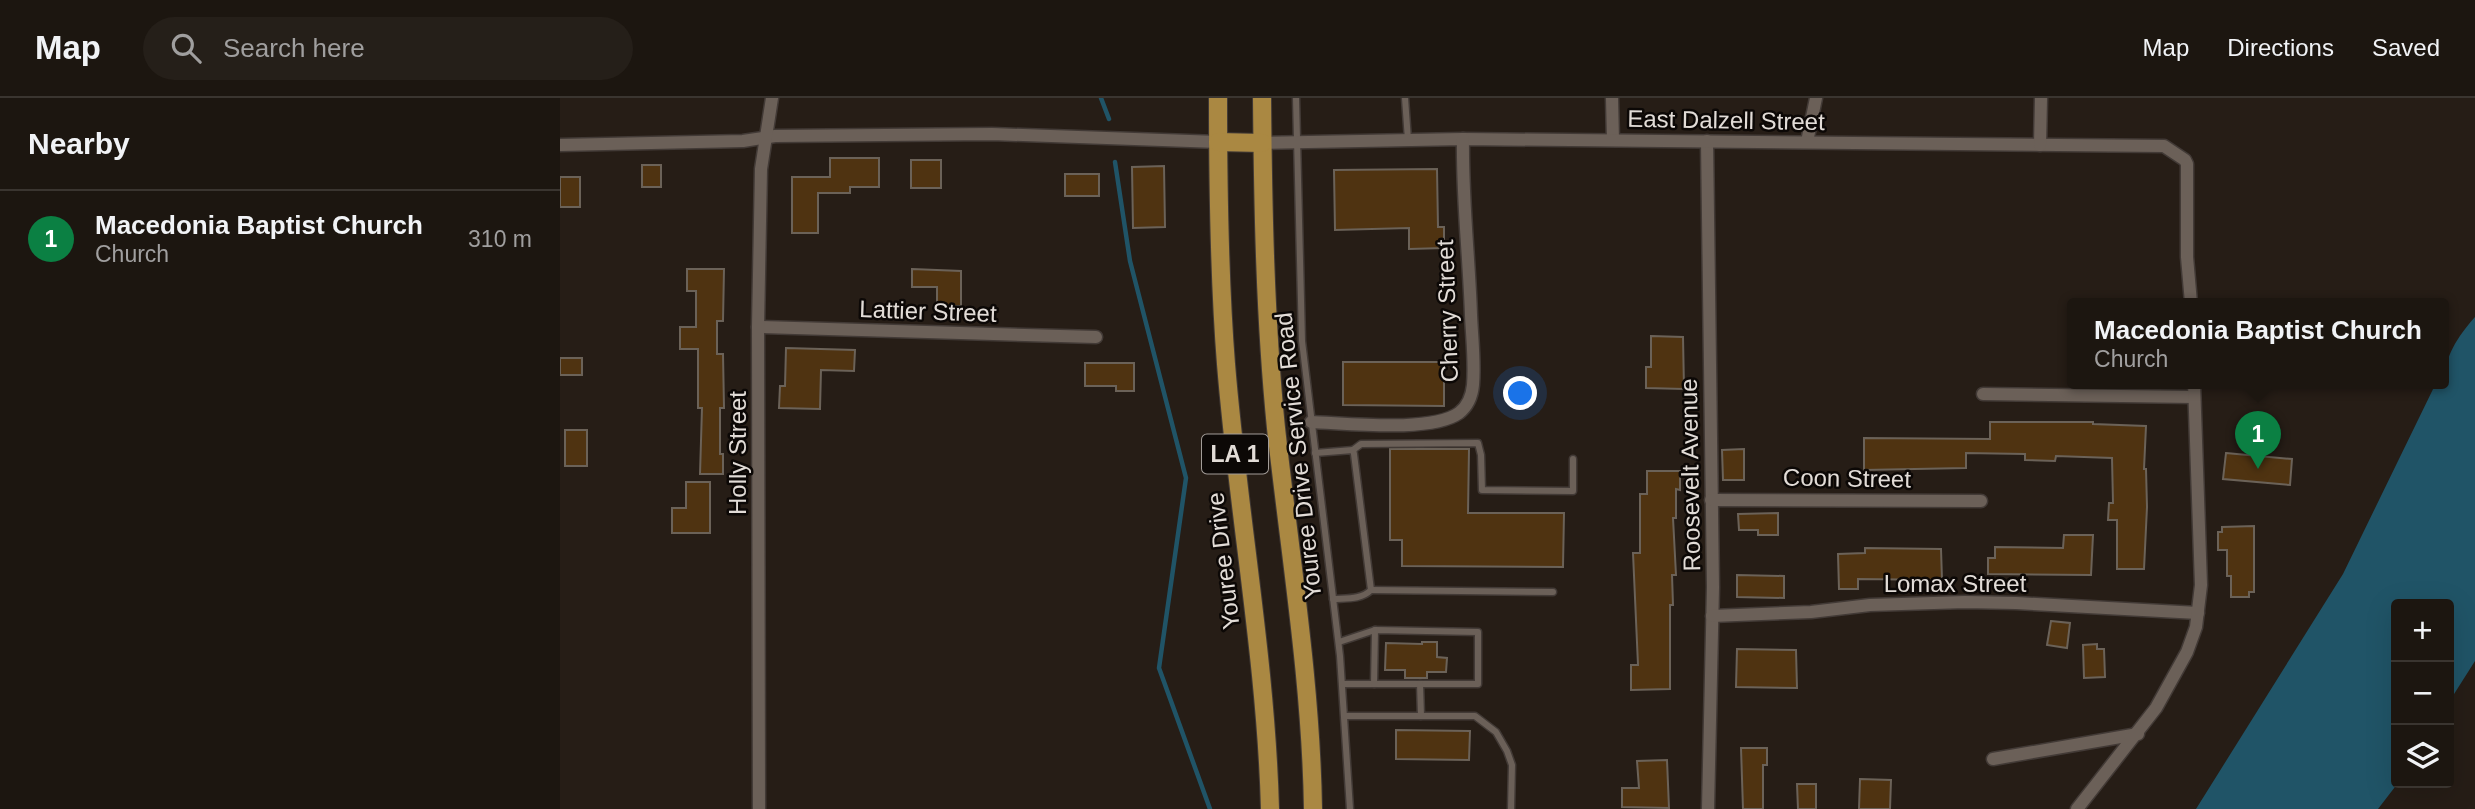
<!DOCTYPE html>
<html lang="en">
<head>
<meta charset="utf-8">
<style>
	:root { --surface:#1c1610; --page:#251f19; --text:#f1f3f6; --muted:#a09f9f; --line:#3a3530; --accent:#0b8043 }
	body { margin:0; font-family:Arial,sans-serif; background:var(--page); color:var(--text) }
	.controls { position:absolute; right:21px; bottom:21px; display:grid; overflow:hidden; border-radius:7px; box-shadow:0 7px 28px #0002 }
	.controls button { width:63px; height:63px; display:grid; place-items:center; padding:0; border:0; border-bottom:2px solid var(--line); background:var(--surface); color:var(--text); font:35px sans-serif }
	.you { position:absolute; left:961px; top:296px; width:24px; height:24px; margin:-18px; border:5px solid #fff; border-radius:50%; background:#1a73e8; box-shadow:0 0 0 10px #1a73e833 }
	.badge { display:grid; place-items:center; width:46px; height:46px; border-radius:50%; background:var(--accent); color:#fff; font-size:23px; font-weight:700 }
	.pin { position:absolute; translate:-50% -58px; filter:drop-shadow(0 2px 4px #0008) }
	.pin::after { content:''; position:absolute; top:37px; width:24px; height:21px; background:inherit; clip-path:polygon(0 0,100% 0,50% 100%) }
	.popup { position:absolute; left:1507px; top:200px; width:382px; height:91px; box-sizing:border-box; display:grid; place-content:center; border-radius:7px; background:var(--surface); filter:drop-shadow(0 2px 5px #0005); font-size:23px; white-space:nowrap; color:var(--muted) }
	.popup b { font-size:26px; color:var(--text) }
	.popup::after { content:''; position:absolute; left:50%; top:100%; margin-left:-14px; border:14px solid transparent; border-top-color:var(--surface) }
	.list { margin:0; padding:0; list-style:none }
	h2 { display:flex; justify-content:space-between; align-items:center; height:91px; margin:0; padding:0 28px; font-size:30px }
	h2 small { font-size:23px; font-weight:400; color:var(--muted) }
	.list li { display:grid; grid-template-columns:46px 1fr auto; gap:21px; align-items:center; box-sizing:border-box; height:98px; padding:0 28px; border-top:2px solid var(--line) }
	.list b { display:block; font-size:26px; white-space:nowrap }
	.list p { margin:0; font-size:23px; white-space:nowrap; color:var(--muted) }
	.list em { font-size:23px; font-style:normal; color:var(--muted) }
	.icon { flex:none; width:38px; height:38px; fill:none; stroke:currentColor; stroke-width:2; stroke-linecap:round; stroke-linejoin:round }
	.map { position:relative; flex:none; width:1915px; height:711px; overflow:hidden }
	header { display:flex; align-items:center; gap:42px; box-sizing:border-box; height:98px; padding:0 35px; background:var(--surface); border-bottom:2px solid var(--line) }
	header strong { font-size:33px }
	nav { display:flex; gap:38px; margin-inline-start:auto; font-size:24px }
	.search { width:490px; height:63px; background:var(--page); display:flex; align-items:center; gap:18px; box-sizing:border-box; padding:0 24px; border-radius:38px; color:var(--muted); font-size:26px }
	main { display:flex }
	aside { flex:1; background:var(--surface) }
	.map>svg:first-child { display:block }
	.water { fill:#205467 }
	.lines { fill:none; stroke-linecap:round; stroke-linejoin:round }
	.stream { stroke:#205467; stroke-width:4.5 }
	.building { fill:#4f3311; stroke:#6b6258; stroke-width:2 }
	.service-casing { stroke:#423a36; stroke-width:9 }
	.minor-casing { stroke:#423a36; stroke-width:15 }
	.primary-casing { stroke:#423a36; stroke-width:20 }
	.service { stroke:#6b6058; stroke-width:6 }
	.minor { stroke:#6b6058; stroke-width:12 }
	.primary { stroke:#aa8842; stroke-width:18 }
	.labels { text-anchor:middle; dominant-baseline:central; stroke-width:5; stroke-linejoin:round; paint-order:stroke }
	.shield { fill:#0c0806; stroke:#a29c98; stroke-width:2 }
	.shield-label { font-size:23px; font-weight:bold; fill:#e2dcd7 }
	.street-label { font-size:24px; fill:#e2dcd7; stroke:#0c0806 }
</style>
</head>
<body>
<header>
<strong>Map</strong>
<div class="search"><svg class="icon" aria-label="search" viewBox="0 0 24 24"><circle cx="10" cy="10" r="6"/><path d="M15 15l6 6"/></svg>Search here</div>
<nav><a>Map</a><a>Directions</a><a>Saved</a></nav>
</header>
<main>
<aside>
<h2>Nearby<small></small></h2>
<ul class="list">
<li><span class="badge">1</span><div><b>Macedonia Baptist Church</b><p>Church</p></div><em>310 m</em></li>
</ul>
</aside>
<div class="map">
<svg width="1915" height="711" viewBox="0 0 1915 711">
	<rect width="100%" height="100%" fill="#261d16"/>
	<path class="water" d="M1915,219V563L1889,604V506H1836L1838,685L1818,711H1636L1783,476L1876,285H1884C1884,259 1898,238 1915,219Z"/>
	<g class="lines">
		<g class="stream">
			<polyline points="541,0 549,21"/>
			<polyline points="555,64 570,163 626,380 599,570 650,711"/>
		</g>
	</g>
	<g class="building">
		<polygon points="270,60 319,60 319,89 290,89 290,95 258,95 258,135 232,135 232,79 270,79"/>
		<rect x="351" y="62" width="30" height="28"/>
		<rect x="82" y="67" width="19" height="22"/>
		<polygon points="604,68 605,129 573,130 572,69"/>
		<polygon points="877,71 878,129 884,129 884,150 849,151 849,130 775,132 774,72"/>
		<rect x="505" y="76" width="34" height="22"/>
		<rect x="0" y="79" width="20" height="30"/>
		<polygon points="127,171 164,171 163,223 157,223 157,256 163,256 164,310 160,310 160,356 163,356 163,376 140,376 142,310 138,310 138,251 120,251 120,229 136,229 136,193 127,193"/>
		<polygon points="352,171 401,173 401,208 377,208 377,189 352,189"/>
		<polygon points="1091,238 1123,239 1124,291 1086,290 1086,269 1091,269"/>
		<polygon points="226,250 295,252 294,273 261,272 260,311 219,310 220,288 225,288"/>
		<rect x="0" y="260" width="22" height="17"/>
		<polygon points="783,264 884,264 884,308 783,307"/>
		<polygon points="525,265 574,265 574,293 556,293 556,288 525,288"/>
		<polygon points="1430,324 1533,324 1533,326 1586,328 1584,371 1586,371 1587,409 1584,471 1557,471 1557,422 1548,422 1549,405 1553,405 1552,360 1496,358 1495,363 1465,362 1465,356 1406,355 1406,370 1304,372 1304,340 1430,341"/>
		<rect x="5" y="332" width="22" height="36"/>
		<polygon points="830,351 909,351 908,415 1004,415 1003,469 842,468 842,442 830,442"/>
		<polygon points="1184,351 1184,382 1163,382 1162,352"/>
		<polygon points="1666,355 1732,361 1730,387 1663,381"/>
		<polygon points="1087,373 1120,373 1120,392 1116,391 1116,420 1113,420 1116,477 1112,477 1113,507 1110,507 1110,591 1071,592 1071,567 1078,567 1073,455 1080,455 1080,396 1087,396"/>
		<polygon points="126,384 150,384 150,435 112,435 112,410 126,410"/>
		<polygon points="1218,415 1218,437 1198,437 1198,432 1179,432 1178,416"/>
		<polygon points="1694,428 1694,494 1689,494 1689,499 1671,499 1671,478 1667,478 1667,452 1658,452 1658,434 1662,434 1662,429"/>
		<polygon points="1504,437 1533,437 1531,477 1428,476 1428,460 1435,460 1435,449 1503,450"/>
		<polygon points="1305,450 1381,451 1382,482 1298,481 1298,491 1279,491 1278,456 1305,455"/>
		<polygon points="1177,477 1224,478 1224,500 1177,499"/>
		<polygon points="1491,523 1510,525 1507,550 1487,547"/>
		<polygon points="862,544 877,544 877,559 887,560 886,574 867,574 867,580 845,580 845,572 825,572 826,545 862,546"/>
		<polygon points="1537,546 1537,551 1544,551 1545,579 1524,580 1523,547"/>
		<polygon points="1177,551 1236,552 1237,590 1176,589"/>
		<polygon points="836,632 910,633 909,662 836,661"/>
		<polygon points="1181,650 1207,650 1207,667 1203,667 1203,711 1183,711"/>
		<polygon points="1107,662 1109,710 1062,709 1062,690 1079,690 1077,663"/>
		<polygon points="1300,681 1331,682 1330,711 1299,711"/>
		<polygon points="1237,686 1256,686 1256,711 1238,711"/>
	</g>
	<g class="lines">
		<g class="service-casing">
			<g id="service">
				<polyline points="736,0 742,243 780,558 790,711"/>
				<polyline points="845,0 848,42"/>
				<polyline points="793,352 801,346 918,345 921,357 922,392 1013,393 1013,361"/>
				<path d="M755,355L793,352L794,356L811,492C801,502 786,500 773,501"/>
				<polyline points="811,492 993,494"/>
				<polyline points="779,544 815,532 918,534 918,586 783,586"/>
				<polyline points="814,586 815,532"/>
				<polyline points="860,586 861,618"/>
				<polyline points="785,618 915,618 936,634 947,653 952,667 951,711"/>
			</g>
		</g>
		<g class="minor-casing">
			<g id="minor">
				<polyline points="1052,0 1053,42"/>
				<polyline points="1147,43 1153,489 1148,711"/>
				<polyline points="1247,44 1256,0"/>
				<polyline points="702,45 903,41 1604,48 1625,62 1627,66 1627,159 1631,205"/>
				<polyline points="0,47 183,43 215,38 432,36 658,44"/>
				<polyline points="1480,47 1481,0"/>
				<polyline points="198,229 536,239"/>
				<polyline points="1423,296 1634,299"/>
				<path d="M751,324C786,325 871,335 899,315C908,308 912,297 913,287C915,264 912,240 911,217C909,158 902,100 903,41"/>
				<polyline points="1151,402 1421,403"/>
				<polyline points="1152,518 1251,514 1310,507 1405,504 1456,505 1638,515"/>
				<polyline points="1433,661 1578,636"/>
				<polyline points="199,711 198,229 201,71 212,0"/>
				<polyline points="1517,711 1596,610 1627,554 1636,529 1641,487 1634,285"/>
			</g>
		</g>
		<g class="primary-casing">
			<g id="primary">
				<path d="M658,0C658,89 659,178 666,266C678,415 706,562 710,711"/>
				<path d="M702,0C703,110 705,220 716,330C730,457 751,583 753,711"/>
				<polyline points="658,44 702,45"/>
			</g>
		</g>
		<use href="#service" class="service"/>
		<use href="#minor" class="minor"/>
		<use href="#primary" class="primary"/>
	</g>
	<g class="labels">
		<rect class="shield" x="642" y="336.5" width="66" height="39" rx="5"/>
		<g class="shield-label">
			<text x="675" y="356">LA 1</text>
		</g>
		<g class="street-label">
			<text transform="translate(1166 22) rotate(1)">East Dalzell Street</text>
			<text transform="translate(368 213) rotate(2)">Lattier Street</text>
			<text transform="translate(887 213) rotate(-92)">Cherry Street</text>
			<text transform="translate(177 355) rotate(-90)">Holly Street</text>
			<text transform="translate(738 358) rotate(-96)">Youree Drive Service Road</text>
			<text transform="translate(1130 377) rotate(-91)">Roosevelt Avenue</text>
			<text transform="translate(1287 380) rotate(1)">Coon Street</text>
			<text transform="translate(663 463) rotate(-97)">Youree Drive</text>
			<text x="1395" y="485">Lomax Street</text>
		</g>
	</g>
</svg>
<div class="controls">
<button>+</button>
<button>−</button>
<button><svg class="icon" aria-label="layers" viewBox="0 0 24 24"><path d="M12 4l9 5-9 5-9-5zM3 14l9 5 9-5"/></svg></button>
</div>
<div class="you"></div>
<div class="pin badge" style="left:1698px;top:371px">1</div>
<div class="popup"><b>Macedonia Baptist Church</b>Church</div>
</div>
</main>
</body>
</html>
